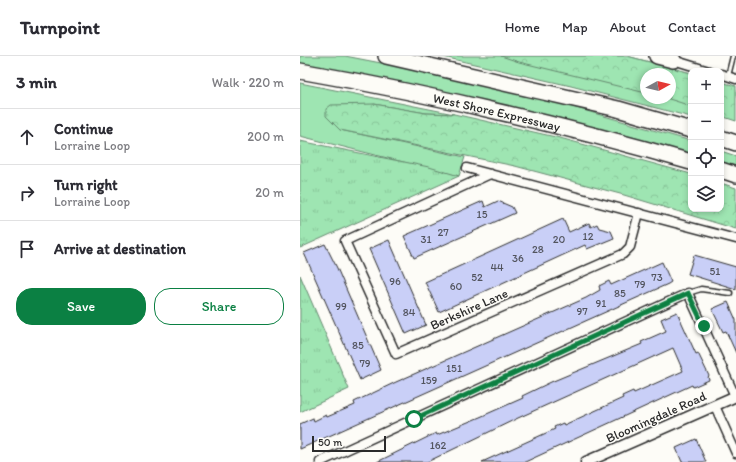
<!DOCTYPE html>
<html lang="en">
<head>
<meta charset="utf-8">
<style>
	:root { --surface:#fff; --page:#f2f2f3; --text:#2b2b33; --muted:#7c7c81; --line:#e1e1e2; --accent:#0b8043 }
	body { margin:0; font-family:Itim,sans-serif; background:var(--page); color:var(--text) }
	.controls { position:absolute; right:12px; top:12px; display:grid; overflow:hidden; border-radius:8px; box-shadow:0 2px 6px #0003 }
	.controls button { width:36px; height:36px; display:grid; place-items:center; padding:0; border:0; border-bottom:1px solid var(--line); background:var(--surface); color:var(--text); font:20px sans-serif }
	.compass { position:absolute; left:340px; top:12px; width:36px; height:36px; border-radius:50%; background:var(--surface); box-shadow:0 2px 6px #0003; rotate:82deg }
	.scale { position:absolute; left:12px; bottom:10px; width:74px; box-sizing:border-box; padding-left:4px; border:2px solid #2b2b2b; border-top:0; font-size:11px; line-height:14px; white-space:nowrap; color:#2b2b2b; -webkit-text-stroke:3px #fdfcf7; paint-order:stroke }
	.stop { position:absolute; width:12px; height:12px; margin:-9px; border:3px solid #0b8043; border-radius:50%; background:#fff }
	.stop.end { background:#0b8043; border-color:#fff; box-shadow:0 1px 4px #0008 }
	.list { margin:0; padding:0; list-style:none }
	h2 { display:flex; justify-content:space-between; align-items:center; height:52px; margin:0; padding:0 16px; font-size:17px }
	h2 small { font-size:13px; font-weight:400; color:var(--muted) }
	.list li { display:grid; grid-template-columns:26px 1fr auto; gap:12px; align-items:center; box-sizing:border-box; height:56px; padding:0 16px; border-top:1px solid var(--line) }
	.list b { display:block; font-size:15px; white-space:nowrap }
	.list p { margin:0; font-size:13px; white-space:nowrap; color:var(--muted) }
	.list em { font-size:13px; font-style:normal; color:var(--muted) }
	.actions { display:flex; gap:8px; padding:12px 16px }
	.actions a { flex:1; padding:9px 0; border:1px solid var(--accent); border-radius:16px; text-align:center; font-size:14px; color:var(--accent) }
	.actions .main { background:var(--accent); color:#fff }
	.icon { flex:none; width:22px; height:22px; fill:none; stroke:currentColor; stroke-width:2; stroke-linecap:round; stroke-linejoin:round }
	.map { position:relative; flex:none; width:436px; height:406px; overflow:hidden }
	header { display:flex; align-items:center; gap:24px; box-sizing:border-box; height:56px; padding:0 20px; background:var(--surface); border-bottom:1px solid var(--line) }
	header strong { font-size:19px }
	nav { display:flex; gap:22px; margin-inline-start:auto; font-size:14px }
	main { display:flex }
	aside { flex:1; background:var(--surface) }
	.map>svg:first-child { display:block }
	.green { fill:#9ee5b2; stroke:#64886e; fill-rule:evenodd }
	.forest { fill:url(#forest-crowns); stroke:#64886e }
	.park { fill:url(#park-tufts); stroke:#64886e }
	.building { fill:#c9cff7; stroke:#2b2b2b }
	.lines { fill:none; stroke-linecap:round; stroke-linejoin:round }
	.service-casing { stroke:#2b2b2b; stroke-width:7 }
	.minor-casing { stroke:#2b2b2b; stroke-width:11 }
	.tertiary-casing { stroke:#2b2b2b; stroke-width:13 }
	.motorway-casing { stroke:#2b2b2b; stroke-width:18 }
	.service { stroke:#fdfcf7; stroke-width:4 }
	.minor { stroke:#fdfcf7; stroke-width:8 }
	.tertiary { stroke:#fdfcf7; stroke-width:10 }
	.motorway { stroke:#fdfcf7; stroke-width:15 }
	.route { stroke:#0b8043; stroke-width:5 }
	.labels { text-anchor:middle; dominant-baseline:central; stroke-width:3; stroke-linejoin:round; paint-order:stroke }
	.number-label { font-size:11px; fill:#52545e }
	.street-label { font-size:13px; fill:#2b2b2b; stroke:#fdfcf7 }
</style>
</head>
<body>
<header>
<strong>Turnpoint</strong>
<nav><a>Home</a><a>Map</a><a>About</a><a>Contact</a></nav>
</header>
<main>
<aside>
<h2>3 min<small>Walk · 220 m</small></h2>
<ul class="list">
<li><svg class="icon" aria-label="ahead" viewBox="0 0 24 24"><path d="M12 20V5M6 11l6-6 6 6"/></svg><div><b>Continue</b><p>Lorraine Loop</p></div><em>200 m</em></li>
<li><svg class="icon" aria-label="right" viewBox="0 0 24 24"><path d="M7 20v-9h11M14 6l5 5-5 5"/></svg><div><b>Turn right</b><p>Lorraine Loop</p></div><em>20 m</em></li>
<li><svg class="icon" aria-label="arrive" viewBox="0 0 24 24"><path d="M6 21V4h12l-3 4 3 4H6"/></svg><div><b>Arrive at destination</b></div></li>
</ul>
<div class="actions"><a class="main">Save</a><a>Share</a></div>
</aside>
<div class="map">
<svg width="436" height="406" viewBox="0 0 436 406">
	<defs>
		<pattern id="forest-crowns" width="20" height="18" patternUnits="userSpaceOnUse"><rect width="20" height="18" fill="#9ee5b2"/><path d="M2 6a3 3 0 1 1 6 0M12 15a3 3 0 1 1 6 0" fill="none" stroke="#88c599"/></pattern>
		<pattern id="park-tufts" width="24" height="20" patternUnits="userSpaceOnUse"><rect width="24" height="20" fill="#9ee5b2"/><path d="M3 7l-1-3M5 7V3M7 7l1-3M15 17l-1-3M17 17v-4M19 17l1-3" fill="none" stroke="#88c599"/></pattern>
	</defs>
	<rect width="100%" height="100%" fill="#fdfcf7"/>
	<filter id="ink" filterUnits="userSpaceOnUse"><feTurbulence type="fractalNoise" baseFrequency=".025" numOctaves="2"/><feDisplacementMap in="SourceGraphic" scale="8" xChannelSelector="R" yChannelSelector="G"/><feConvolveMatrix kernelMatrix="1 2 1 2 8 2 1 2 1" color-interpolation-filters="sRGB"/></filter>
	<g filter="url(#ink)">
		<g class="green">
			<polygon points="0,0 45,0 132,17 259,47 391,85 391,99 0,8"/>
			<path d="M139,0H327L391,17V61L271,30ZM346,18H370V42H346Z"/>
			<polygon points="0,27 154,58 126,57 74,48 40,74 165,101 159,120 0,80"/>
			<polygon points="421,95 436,100 436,112 421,108"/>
		</g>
		<g class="forest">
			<polygon points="201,0 327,0 391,17 391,50 366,42 370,42 370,18 346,18 346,37 219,6"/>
			<polygon points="421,26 436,30 436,65 421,60"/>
			<polygon points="74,48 126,57 154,58 260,82 391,118 391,153 421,153 421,127 436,132 436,173 324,139 215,110 40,74 26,60 26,53 31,49"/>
		</g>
		<g class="park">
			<polygon points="0,85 129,111 159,120 0,192"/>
			<polygon points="0,219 49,333 0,356"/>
		</g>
		<g class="building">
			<polygon points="183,145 185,151 198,145 212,151 215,157 114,202 104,180"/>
			<polygon points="263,163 269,176 289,167 291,171 297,168 299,172 311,175 314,182 287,193 285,189 139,256 125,226"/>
			<polygon points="89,184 126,269 106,278 69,193"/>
			<polygon points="25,188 37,212 81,314 60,324 4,197"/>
			<polygon points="394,199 436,211 436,233 388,218"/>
			<polygon points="362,206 371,226 368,228 0,393 0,368 13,362 14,365 26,359 27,361 55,349 54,346 96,326 286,242 300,234 299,230 309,225 311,229"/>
			<polygon points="428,246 436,264 436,297 426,275 423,276 412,253"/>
			<polygon points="377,256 396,298 398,297 409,320 408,321 409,324 393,331 392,329 225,406 182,406 255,373 254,371 263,367 264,369 299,353 323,342 322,340 333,335 334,337 383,315 373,292 218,362 127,406 77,406 136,377 137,379 180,361 223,342 222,340 251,326 342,288 341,286 366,275 361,263"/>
			<polygon points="396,383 406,406 382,406 376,392"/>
		</g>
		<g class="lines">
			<g class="service-casing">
				<g id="service">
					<polyline points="428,20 433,0"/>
					<polyline points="388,237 401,233 430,237"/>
				</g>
			</g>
			<g class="minor-casing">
				<g id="minor">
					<polyline points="373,4 409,15"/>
					<polyline points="421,18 436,23"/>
					<polyline points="167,112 436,183"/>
					<polyline points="190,118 45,185 96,298 323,198 330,191 339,157"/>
					<polyline points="415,350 436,397"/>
					<polyline points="20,406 388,237 435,340"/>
				</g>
			</g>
			<g class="tertiary-casing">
				<polyline id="tertiary" points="286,406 436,340"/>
			</g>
			<g class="motorway-casing">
				<g id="motorway">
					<polyline points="86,0 318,53 391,74"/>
					<polyline points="357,0 373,4"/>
					<path id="s1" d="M0,15C132,38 262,69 391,106"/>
					<polyline points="421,82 436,87"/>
					<polyline points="421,114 436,119"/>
				</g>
			</g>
			<use href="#service" class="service"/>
			<use href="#minor" class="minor"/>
			<use href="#tertiary" class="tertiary"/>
			<use href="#motorway" class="motorway"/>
		</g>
	</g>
	<g class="lines" filter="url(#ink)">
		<polyline class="route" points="114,363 388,237 404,270"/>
	</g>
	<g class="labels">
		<g class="number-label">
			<text x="182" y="158">15</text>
			<text x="143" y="176">27</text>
			<text x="288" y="180">12</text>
			<text x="126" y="183">31</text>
			<text x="259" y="183">20</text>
			<text x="238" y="193">28</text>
			<text x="218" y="202">36</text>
			<text x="197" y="211">44</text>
			<text x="415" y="215">51</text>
			<text x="177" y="221">52</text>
			<text x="357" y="221">73</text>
			<text x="95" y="225">96</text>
			<text x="340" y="228">79</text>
			<text x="156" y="230">60</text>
			<text x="320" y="237">85</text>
			<text x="301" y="247">91</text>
			<text x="41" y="250">99</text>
			<text x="282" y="255">97</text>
			<text x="109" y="256">84</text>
			<text x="58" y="289">85</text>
			<text x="65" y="307">79</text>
			<text x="154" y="312">151</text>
			<text x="129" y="324">159</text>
			<text x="138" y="389">162</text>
		</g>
		<g class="street-label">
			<text stroke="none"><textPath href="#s1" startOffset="201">West Shore Expressway</textPath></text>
			<text transform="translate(169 253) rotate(-24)">Berkshire Lane</text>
			<text transform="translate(356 361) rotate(-24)">Bloomingdale Road</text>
		</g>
	</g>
</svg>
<div class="controls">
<button>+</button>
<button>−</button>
<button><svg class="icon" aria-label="locate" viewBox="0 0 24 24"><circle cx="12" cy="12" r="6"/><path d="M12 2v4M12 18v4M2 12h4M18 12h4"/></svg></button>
<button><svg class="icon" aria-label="layers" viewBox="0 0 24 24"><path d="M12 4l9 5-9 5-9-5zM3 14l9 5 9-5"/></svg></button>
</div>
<svg class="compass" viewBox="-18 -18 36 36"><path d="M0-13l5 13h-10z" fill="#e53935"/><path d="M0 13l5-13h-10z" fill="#7c7c81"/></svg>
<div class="scale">50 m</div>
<div class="stop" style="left:114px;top:363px"></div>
<div class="stop end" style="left:404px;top:270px"></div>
</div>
</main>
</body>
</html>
